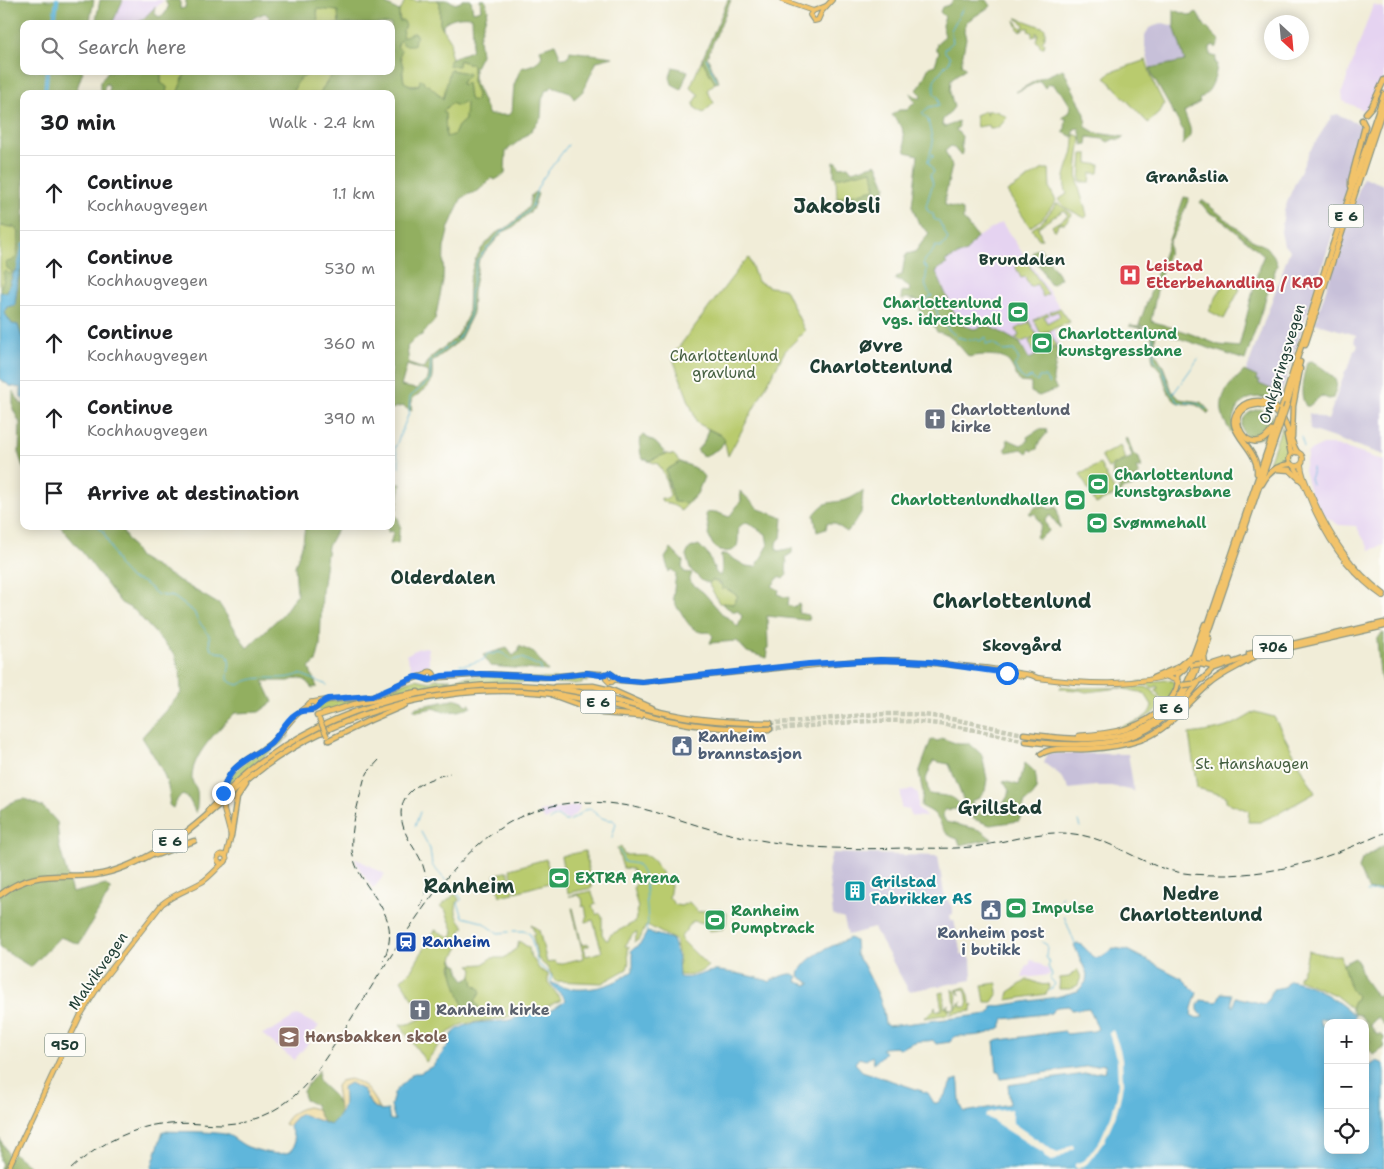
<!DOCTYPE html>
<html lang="en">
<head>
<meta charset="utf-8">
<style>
	:root { --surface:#fff; --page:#f2f2f2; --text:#202124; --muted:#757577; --line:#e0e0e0 }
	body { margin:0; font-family:"Shantell Sans",sans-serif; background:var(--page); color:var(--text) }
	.controls { position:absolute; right:15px; bottom:15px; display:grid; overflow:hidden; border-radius:10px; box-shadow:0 2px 12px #0003 }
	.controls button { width:45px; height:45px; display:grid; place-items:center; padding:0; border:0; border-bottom:1px solid var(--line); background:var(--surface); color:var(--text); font:25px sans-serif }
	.compass { position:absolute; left:1264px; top:15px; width:45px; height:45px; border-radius:50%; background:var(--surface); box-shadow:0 2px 12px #0003; rotate:154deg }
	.stop { position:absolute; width:15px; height:15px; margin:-11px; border:4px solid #1a73e8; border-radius:50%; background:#fff }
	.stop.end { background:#1a73e8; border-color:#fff; box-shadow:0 1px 5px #0008 }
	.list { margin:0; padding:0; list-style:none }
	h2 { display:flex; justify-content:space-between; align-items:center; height:65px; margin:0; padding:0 20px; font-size:21px }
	h2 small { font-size:16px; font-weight:400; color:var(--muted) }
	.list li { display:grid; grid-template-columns:32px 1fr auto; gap:15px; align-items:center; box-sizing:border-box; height:75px; padding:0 20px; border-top:1px solid var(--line) }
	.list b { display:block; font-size:19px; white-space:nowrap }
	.list p { margin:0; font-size:16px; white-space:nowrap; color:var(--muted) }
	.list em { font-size:16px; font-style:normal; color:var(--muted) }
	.icon { flex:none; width:28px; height:28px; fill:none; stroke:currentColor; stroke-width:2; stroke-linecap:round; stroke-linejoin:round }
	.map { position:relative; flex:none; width:1384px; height:1169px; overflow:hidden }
	.search { position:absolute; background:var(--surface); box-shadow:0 2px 12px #0003; left:20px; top:20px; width:375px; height:55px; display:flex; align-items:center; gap:12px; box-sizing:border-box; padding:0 18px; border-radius:10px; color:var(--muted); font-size:19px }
	.panel { position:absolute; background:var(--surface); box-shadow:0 2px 12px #0003; left:20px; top:90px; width:375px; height:440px; border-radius:10px }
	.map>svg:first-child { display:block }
	.built { fill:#e5d3f1 }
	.industrial { fill:#c7c0d9 }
	.green { fill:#b9cb6e; stroke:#6c8451 }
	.forest { fill:#92af61; stroke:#58764a; fill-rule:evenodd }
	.sand { fill:#eeda9e; stroke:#868c69 }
	.water { fill:#5eb6db; stroke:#3e7a88; fill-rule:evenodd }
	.pier { fill:#f1edd8 }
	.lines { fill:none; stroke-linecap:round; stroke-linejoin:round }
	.stream { stroke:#5eb6db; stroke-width:1 }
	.river { stroke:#5eb6db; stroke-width:4.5 }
	.highway-tunnel { stroke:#c7cab7; stroke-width:4.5; stroke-dasharray:4.5 2; stroke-linecap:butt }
	.major-casing { stroke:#889586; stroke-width:6 }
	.highway-casing { stroke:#889586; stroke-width:7 }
	.major { stroke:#f2c36a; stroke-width:4 }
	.highway { stroke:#f2c36a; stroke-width:4.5 }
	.rail { stroke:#1f3d34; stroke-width:1; stroke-dasharray:8 4; stroke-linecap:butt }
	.major-bridge-casing { stroke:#889586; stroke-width:6; stroke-linecap:butt }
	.highway-bridge-casing { stroke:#889586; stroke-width:7; stroke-linecap:butt }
	.major-bridge { stroke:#f2c36a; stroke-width:4 }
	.highway-bridge { stroke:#f2c36a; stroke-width:4.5 }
	.route { stroke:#1a73e8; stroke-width:6 }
	.labels { text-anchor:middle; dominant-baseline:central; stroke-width:4; stroke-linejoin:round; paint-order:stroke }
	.shield { fill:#fdfcf7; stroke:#62766e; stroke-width:1 }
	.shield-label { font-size:14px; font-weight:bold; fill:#1f3d34 }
	.health-label { font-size:15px; font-weight:bold; fill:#be3a42; stroke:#fdfcf7; text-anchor:start }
	.leisure-label { font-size:15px; font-weight:bold; fill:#27864d; stroke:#fdfcf7; text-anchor:start }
	.park-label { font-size:15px; fill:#466042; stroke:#fdfcf7 }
	.street-label { font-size:15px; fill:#1f3d34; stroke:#fdfcf7 }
	.worship-label { font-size:15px; font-weight:bold; fill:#5b616d; stroke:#fdfcf7; text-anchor:start }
	.service-label { font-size:15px; font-weight:bold; fill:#4e5e75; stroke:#fdfcf7; text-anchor:start }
	.culture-label { font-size:15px; font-weight:bold; fill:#0d838f; stroke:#fdfcf7; text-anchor:start }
	.transit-label { font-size:15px; font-weight:bold; fill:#164399; stroke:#fdfcf7; text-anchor:start }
	.education-label { font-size:15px; font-weight:bold; fill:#785e54; stroke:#fdfcf7; text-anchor:start }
	.neighbourhood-label { font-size:16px; font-weight:bold; fill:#1f3d34; stroke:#fdfcf7 }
	.quarter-label { font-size:18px; font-weight:bold; fill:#1f3d34; stroke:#fdfcf7 }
	.district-label { font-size:20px; font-weight:bold; fill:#1f3d34; stroke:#fdfcf7 }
</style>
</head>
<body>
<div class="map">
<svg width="1384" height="1169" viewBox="0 0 1384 1169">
	<rect width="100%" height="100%" fill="#fdfcf7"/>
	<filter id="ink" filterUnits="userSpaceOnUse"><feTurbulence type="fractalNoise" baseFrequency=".02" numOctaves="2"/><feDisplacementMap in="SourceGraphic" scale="10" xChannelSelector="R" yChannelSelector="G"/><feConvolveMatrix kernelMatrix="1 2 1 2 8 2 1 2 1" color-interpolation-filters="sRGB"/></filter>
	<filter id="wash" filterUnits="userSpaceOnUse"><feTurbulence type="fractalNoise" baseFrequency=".0096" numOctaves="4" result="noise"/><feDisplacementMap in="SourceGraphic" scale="20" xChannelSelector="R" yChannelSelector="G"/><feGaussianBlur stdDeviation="1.12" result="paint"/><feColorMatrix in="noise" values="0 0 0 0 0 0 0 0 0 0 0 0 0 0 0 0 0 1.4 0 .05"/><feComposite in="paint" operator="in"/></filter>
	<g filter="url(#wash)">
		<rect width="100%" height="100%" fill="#f1edd8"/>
		<g class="built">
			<polygon points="124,0 164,0 139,24 114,24 112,22"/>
			<polygon points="1373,5 1384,8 1384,77 1372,100 1366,109 1363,110 1343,101 1342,92"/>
			<polygon points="1002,223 1070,322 1054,329 1059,345 1029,359 1020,343 988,326 974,329 959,324 936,272 946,264 944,261 966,252 977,237"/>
			<polygon points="1323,445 1336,445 1384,461 1384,545 1370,550 1356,526 1339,525 1324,515 1310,492 1304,470 1308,452"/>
			<polygon points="425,647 428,648 429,663 428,665 412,670 406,655 417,649"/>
			<polygon points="912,790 918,793 918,808 926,817 912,816 909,809 901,809 901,792"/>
			<polygon points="580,805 578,812 568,820 556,815 545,820 539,812"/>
			<polygon points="355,858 385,874 373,889 359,868"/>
			<polygon points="1031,959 1048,969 1050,975 1022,978 1026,965 1029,965"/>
			<polygon points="297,1015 319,1026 312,1035 313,1038 294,1060 262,1034 274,1029"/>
		</g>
		<g class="industrial">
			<polygon points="1163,23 1174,26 1185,61 1150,68 1145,46 1145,36 1149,28"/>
			<polygon points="1337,114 1359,124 1362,129 1361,136 1344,199 1281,393 1259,384 1256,380 1244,371 1246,372 1290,250 1284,245 1281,232 1284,211 1289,197 1308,154 1332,116"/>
			<polygon points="1363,177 1384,185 1384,455 1310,430 1309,413 1328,420 1345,372 1350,364 1354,350 1355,351 1358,345 1354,342 1356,335 1315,323"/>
			<polygon points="1048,753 1128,754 1134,791 1111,786 1096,786 1069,789 1059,774 1044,763"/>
			<polygon points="832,853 938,856 944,894 953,909 953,914 950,915 951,920 954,920 961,954 971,958 972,980 909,991 874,928 848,935 844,919 833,915 828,870"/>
		</g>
		<g class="green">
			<path d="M405,0H414L419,2V0H437L440,2V24L451,41L450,52L452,58L448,65L458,60L473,65L472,81L477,95L476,100L473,101L469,99L467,82L463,87L461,84L467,73L450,70L444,99C438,93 432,87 423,85C415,83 411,87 404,82L402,63L400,54L401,52L397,47L400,40L403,41L405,38H402C403,28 399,21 399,11L402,8Z"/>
			<polygon points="317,9 338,11 339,24 318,24"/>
			<polygon points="1017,18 1045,28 1045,37 1043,35 1045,38 1042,41 1045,43 1044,47 1040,47 1039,43 1036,41 1038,34 1036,32 1036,36 1032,37 1032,32 1028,31 1029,28 1025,28 1020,31 1018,29 1015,20 1021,28 1023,28 1024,24 1016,18"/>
			<polygon points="702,60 715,83 707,90 714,103 703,113 694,107 694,103 699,95 690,87"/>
			<polygon points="1146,60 1154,84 1164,104 1160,112 1148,123 1105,77 1111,72"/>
			<polygon points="161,71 186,71 177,94 166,94 167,87 161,83"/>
			<polygon points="316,71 335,71 322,89 320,94 295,94 293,91 299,79"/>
			<polygon points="463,101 466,103 465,120 458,126 454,135 446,138 445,114 443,111 451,103 458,106"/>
			<path d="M985,111L987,116L986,111H996L1007,117C1003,124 998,129 990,129L989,125L977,127L975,115Z"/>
			<path d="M1074,134L1081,137C1080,151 1076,167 1078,181C1079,193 1085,204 1087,216L1085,218L1066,208L1058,200L1067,194C1060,177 1070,166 1073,150C1074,145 1074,139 1074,134Z"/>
			<polygon points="1082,154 1088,154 1088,163 1100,165 1099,173 1091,173 1090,182 1080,182"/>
			<polygon points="1043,169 1049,169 1050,189 1056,201 1042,219 1030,227 1007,192"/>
			<polygon points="872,170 875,190 837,198 836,178"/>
			<polygon points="1056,204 1059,204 1072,214 1072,215 1065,223 1059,223 1055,231 1052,226 1068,216 1064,210 1038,227 1042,239 1039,239 1032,229 1043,221"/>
			<polygon points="0,226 14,227 19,231 17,257 12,261 14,272 5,277 4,283 0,287"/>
			<polygon points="1025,257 1030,267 1048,294 1043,297 1037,284 1030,287 1025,277 1021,278 1013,261"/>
			<polygon points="749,258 757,281 770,287 785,289 805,331 785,351 728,456 723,436 697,423 672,356 743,263"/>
			<polygon points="1225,281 1240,289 1224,319 1209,311"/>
			<polygon points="1060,308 1070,322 1041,334 1034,320 1048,313 1049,315 1044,317 1047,323 1060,316 1058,311 1051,314 1050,312"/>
			<polygon points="1028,319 1037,336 1021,342 1015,338 1019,336 1016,329 1029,323"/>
			<polygon points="1049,331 1056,345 1035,355 1029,341"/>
			<polygon points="1282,426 1288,448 1286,462 1276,465 1266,471"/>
			<polygon points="1120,446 1126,459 1108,468 1101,456"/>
			<path d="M666,454L674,455L680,462L666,470L669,488L686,503L697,494L681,511C675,504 668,505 661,500V498L667,499L670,495L664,474L658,464L648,461Z"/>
			<polygon points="1100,464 1116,494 1096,504 1080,474"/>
			<path d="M712,580C721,584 729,590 738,596L733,604L719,603L709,584Z"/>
			<polygon points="587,675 587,682 582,681 582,684 506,682 461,684 386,695 321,713 318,709 320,705 327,701 363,699 415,679 430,682 436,679 451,679 446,681 444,679 445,682 463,677 493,676 574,680 576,677"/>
			<path d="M1166,680L1173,681L1175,685C1172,707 1139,722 1120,730L1121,726C1133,723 1150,719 1152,705L1145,694L1140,692L1119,688L1086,692L1079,690L1060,689L1061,686L1078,688L1146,687L1153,691L1161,703L1163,701L1156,691L1158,688L1157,686L1153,688L1146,684L1135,683Z"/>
			<path d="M1255,712L1274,717L1315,793L1279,813L1260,822H1248L1249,811L1226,802V796L1197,788L1189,734C1220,730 1228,729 1255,712Z"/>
			<path d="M289,735V737L284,742L252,765L233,781L225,791C232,764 260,755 280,739L285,741Z"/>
			<path d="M621,847L624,855C631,855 639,854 644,855C658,859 660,877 671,885L669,898L676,905L681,906L689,902L698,912C709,910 717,906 727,913L726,924L723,929L709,931L704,923L693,921L680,938L708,966C700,974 688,978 677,974L676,971L680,962L675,940L647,925C641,931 644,939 634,942L637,934L636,932L632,935L625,946L629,947C626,955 631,959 627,969L602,983L555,981L548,968L538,959L533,936V934H535V933L531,925L539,930L547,963L555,961L558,964L584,958L572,908H573L582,945L589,944V946L584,947L586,956L602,952L593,920L586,922V918L587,917L585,906L582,907L583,904L582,898L577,895L569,896L591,891L596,904L592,906L597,915L599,913L602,916V934L606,940H608L610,935L635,922L638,908L633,888L637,883L632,869L623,868L617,848Z"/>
			<polygon points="585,851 592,888 568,893 561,856"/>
			<polygon points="546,859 552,882 516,892 510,869"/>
			<polygon points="508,871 514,893 500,896 494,875"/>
			<path d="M455,894L459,899C453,911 456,917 465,927L461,930L459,947L454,956L451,967L463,1005L464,1013L476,1008L475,1001L479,988L474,985L472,976L473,969L470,965L483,964L492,958H504L516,949L519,941L529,948L531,958L534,960L539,969L548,974V982L561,1000L546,1007L524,1010L505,1018L463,1024L448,1033L426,1062C418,1049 408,1038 400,1024C409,1026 419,1020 427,1015C427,1007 420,1001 412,998L401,980L412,969L435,930L452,938L454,932L445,909L440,907Z"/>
			<path d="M1308,951C1319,953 1328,956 1340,955L1350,988L1357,996L1351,1008L1335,995L1298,979L1305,965Z"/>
			<polygon points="1077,969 1081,977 1078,985 1070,989 1059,989 1060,978 1069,977"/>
			<path d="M1027,980C1035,980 1040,987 1048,984L1050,988L1046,994L1007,1000L1009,992Z"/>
			<polygon points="997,983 998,993 992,1002 985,1002 982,985"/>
			<polygon points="965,987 969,995 970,1003 973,1006 971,1011 949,1014 957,1007 948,1011 949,1014 924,1018 934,1010 935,1006 936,1011 942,1009 939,993 944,992 944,1008 946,1007 948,1010 946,1006 949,1004 947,1006 949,1009 954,1009 955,1007 953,989 957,994 956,1006 959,1006 959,1003 962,1002 960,1004 962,1007 966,1007 968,1005 966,992 964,989 958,990 960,995 956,990"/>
		</g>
		<g class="forest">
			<path d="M0,0H94L89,24H24V71H83L75,94H24V343L18,325L12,324L4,312L7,307L15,305L18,280L21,269L14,272L7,292H0V287C4,282 5,278 3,272L6,271L9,274L13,272L7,268L6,262L12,261L17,256L19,231L14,227L0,226Z"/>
			<polygon points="100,0 123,0 112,24 101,24 101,22 96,20"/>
			<path d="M165,0H180V9L185,8L186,0H385L386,4L399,11V21H404L406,26L403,30L402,38L412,33H415L417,37L415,39L414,45H404L400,40L397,47L401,50L400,57L404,69L402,72L404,82L412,86L419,85L420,80H423L425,85H429L443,99L450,70L468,73L469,75L463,80L461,84L463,86L467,82L469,99L473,101L476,100L477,95L472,81L473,65L459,60L458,66L448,65L452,58L471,51L473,39L472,17C461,16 451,17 443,24V29L440,24V2L437,0H449L455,4L461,2L462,0H471L473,12L481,10L480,0H485L488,10L479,38L481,55L474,69V81L489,115H508L512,112L514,85L521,68C529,66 538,64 542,56L540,49L555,44L561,58H565L569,55L570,51L613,57L597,61L583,91L574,99L570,92L552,86L550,89H546L542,100L541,118L529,133L506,151L505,174L495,180L492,178L478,191L467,195L461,199L449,227L444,248L443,281L435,320L422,335L417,337L407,347L409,364L421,368L425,367L430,358L457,337L468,315L469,281L475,260L482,248L496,233L505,229L520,217L529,206L531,195L535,192L538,194L532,210L512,228L503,232L479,259L473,292L472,315L459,341L432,362C433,385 432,385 413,398L411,405L412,411L402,406L391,409V94H320L322,89L335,71H391V24H339L338,11L317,9L318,24H269L270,18L265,13L255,17L246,24H135L142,20L155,7L154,13L159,17L165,14L168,7ZM463,102L466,103L465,120L458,126L454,135L446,137L445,114L443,111L451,103L458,106ZM407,365L429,372L428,379L416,389L401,386Z"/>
			<polygon points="728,0 731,0 707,57 719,82 715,83 702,60"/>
			<path d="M954,0H987L991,6L966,22L964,31L966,38L961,64L966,68L951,79L950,92L954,107L947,116L943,119L942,125L946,127L958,121L959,126L956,130L962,136L961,145L963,154L960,155L954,148L951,146L945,151L952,166L945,197V205L963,210V219L977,237L966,252L945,261L947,264L940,268L936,272L959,324L974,329L988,325L1020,343L1029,359L1057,346C1057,351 1057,357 1056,362C1055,372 1049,381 1057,389L1039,396L1031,392V383L1020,382C1016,376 1013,366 1008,361C1000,354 979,354 969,357C960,347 950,333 937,332C932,319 916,324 921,301L906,298L904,300L901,299L902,291L909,292L910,288L901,280H895L896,277L902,275L905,257L907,254L915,252L929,233L919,224L912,206L918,155L906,152L902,127L892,115L899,110H907L915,102L910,93L920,99L921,94L916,89L919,88L929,67L935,65L939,52L936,49L937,43L945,36L942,25L945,17L940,12L942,7L949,5Z"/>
			<path d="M1174,10L1191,16L1196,12L1205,26L1220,41L1216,48L1214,45L1210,47V55L1216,57L1215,63H1217C1216,77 1212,92 1199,99L1200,102L1184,112C1189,127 1196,133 1183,145V130L1153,77L1150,68L1185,61L1174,26Z"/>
			<polygon points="673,67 688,71 681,89 672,84 670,77"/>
			<polygon points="1063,69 1085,114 1086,127 1096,133 1125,137 1119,140 1114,139 1108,142 1103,139 1088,137 1087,144 1083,145 1079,128 1074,129 1073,137 1063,132 1065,129 1066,118 1062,118 1064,115 1069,113 1071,107 1063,94 1055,87 1054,84 1048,84 1045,88 1040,81 1016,92 1037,80"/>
			<polygon points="108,71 161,71 161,83 167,87 166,94 109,94 109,87 107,83 104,87 104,93 100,90 100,82"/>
			<polygon points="186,71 316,71 299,79 293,91 295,94 177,94"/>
			<polygon points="834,162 837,162 840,167 848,166 852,171 877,164 886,186 880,198 870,203 837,210 837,206 843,205 842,200 838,201 838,198 875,189 872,170 836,178 834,176"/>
			<polygon points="1184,197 1189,198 1177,229 1169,242 1169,251 1159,280 1151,321 1186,332 1219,345 1239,347 1259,267 1264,255 1217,216 1209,213 1200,202 1202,200 1252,240 1267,247 1274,256 1277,265 1245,360 1139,325"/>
			<path d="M1040,248L1061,278L1051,285C1047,281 1045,276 1042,270C1038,263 1024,252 1040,248Z"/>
			<path d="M1130,325L1138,326L1155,333L1156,354L1163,366L1172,391L1180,399L1201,402L1210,412L1208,414C1205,411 1201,407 1196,405C1187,402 1179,407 1172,398C1165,390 1165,379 1160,370C1158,367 1154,364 1153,361C1150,353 1156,338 1148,331C1143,328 1135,327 1129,326Z"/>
			<path d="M1312,361C1319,366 1333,374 1336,382C1338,386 1334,394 1333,398L1329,399L1321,396L1309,406H1306C1298,394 1304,375 1307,362Z"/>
			<path d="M1244,371L1257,377L1256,380L1259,381V384L1281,393C1271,402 1263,395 1251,398C1236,403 1229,420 1235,433C1237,438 1241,442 1245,446C1226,431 1212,407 1230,385C1234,380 1240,376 1244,371Z"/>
			<polygon points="13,391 21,404 24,404 24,470 19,455 20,423 13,409"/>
			<path d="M1260,409L1272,416L1271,423L1265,436C1242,450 1229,414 1260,409Z"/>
			<polygon points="708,429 722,436 725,440 720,448 705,456 701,455 697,450 704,442"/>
			<polygon points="1040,429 1043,430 1046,429 1047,433 1038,444 1037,449 1032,451 1030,449 1027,453 1022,449 1007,452 1005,449 1008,444 1007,439 1021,445 1028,441 1027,437"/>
			<path d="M643,435L656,443L666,454L648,461L647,459H643C639,454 640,444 641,437Z"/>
			<path d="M1125,438L1128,439L1133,454L1139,458L1142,468H1136L1139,475L1134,479L1136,483L1138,481V483L1132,487L1123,488L1119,494L1117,492L1120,487L1114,482L1112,467L1132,457C1132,452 1126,446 1125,438Z"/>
			<path d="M680,462C690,466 697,467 704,477L697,494L686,503L674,502L666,470Z"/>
			<polygon points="391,482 401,484 397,508 394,513 399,520 399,524 401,528 399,532 398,543 390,544 393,533 392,531 388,532 387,526 391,526 391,503 393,502 391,501"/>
			<path d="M740,491L759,509L783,518L781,538C776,543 774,545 778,551L792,548V553L786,557C788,564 785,569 787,575L783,579L779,577L772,586L779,590L778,594L784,597H789L788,605L794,607L798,604L800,605L798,613L808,615L810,617L809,619L805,620L767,616L768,648L765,650L768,652L767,658L747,652L737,641L710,643L713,636L709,632C693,635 686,621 680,610L678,609L673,598L676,574L671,569L669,572L665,558L671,549L683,561L682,567L684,572L692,573L689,581L704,593L724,616L729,618L738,627L742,616L738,611H732L722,604L724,603L733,604L738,596L725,588L722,590L721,583L712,580L709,583L702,581L690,569L686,555L690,548L699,545L709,556L716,573L720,576L722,570L721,555L725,554L746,566L756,567L768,546L766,534L747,522C745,523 742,524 740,526C734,534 747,555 719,551L713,545L708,535C710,529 706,520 706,513L716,512L729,517L741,501Z"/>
			<path d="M863,491L861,513L851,528L847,532L834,523H827L826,529L817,532L814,515C825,500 829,504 845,500C851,499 857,494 863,491Z"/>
			<polygon points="1042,505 1050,509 1057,507 1060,528 1050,515 1045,521 1049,531 1038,539 1036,537 1041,525 1035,513 1032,515 1029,513 1037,506 1041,507"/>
			<path d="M60,526H119L139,557L220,605L247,648L283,614L297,594L295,566L303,542L305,526H339L328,546L322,591L320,646L316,662L309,668L317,687L312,688L305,680L297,678L289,681H263L273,702L259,712L235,713C219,729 190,756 192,780C193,785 196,786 197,791C198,793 197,812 196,813L189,799L183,795L178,798L173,808L169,805C173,781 154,757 142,737L181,693L180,674L175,655L134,610L121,603L83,553Z"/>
			<polygon points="1384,633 1384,688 1380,675 1377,640 1381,634"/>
			<polygon points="519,646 534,653 548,671 490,666 483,655 507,648 513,656 519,651"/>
			<path d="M457,699L463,701L466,705L470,704L471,707C460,712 443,714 434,708L417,711L413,709L417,707Z"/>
			<path d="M941,738L958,744H970L982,755L987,779L985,791L979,798L971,801L981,815C999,812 1001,808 1010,792L1003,781L1019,785L1025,763L1035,772C1038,787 1038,794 1025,802L1019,821L990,825L973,819L967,809L949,764L933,761L926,779L929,794C941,796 956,794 961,807L957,809L944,810L943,816L946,822L980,830L992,839L960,845L958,839C939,834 944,822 932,812C929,810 925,808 921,806L923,793L919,773L931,740L939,741Z"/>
			<path d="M25,799L43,807L57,822L59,845L72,893L106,885L111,890L79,944L60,937L31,967L0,948V811C8,804 14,800 25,799Z"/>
			<polygon points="1384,845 1384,889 1369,891 1359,869 1362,859"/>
			<polygon points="1355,958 1359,964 1363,978 1376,996 1384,994 1384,1025 1378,1017 1372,1021 1373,1022 1370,1025 1377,1035 1381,1035 1384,1037 1383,1048 1373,1055 1366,1045 1370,1042 1365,1029 1367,1024 1360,1015 1354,1014 1351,1008 1357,996 1350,988 1343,964"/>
			<path d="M453,959L455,964L459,966V972L465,980L472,976L474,985L479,988L481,992L475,1001L479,1007L466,1011L464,1014C463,996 449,976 453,959Z"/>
			<path d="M319,1070L318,1081L334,1096L339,1106L340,1116L330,1125L323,1122L315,1105C307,1100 303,1101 303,1091Z"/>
			<polygon points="0,1139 10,1158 13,1153 30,1167 29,1169 0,1169 2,1164 0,1160"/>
		</g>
		<g class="sand">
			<path d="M350,1079C366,1082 373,1098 381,1111L371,1105L363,1090L343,1087L345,1104L340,1116L336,1086L340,1081Z"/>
			<path d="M307,1107L316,1109L323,1122L301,1114L291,1122L289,1126L284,1124C290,1114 295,1110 307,1107Z"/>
		</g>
		<g class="water">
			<polygon points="19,269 21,269 18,280 15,305 7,307 4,312 12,324 18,325 24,343 24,398 21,398 21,388 10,386 0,379 0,292 7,292 14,272"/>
			<path d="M647,932L672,939L678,959L679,977C690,980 702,973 713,971C722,970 764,978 770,982L772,980C780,977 791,970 798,977L796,980L797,982L807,985L811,984L799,976C801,957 835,945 850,938L855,941L856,955L863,964L877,992L882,1005L885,1024L888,1026L988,1014L991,1012L992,1007L1056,997L1078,991L1086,982L1087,974L1074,945L1077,943C1094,949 1088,970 1113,948L1127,950L1183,979L1197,993L1192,1008L1191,1015L1197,1018L1203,1017L1198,1010V1005L1201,1000L1217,1002L1221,993L1231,994L1232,1006H1234L1235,997L1264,1004L1269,999L1273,989L1284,987L1289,980C1314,984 1337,1000 1355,1016L1352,1023H1333L1335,1021L1332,1018L1319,1019L1321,1025H1328V1150H1365V1069L1377,1061L1384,1064V1169H151L163,1131C183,1132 205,1131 225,1134C233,1136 240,1144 248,1147C270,1155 309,1163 289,1126L296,1117L301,1114L330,1125C345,1111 345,1106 343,1087L350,1083L363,1090L371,1105L381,1111L388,1110L390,1120H395L391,1106L394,1093L408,1078L414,1073H420L433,1066L450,1043L449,1039C460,1020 484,1023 503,1021C509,1021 515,1018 522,1016C537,1012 553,1013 565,1000C562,993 553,989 551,982C567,993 595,990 612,983C620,980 626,975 633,971V956L631,951L641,943ZM1069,1006L1071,1010L1089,1008L1098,1029L1094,1031L1067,1034L1064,1031L994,1041L997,1071H999L1001,1079L1105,1064L1106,1071L1008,1085L1010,1104L965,1112C957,1104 961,1090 958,1079L953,1081L943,1098L937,1103H934L928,1093L862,1071L855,1063L859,1058L866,1060L872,1056L874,1063L881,1057L885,1052L882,1050L883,1048L898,1047V1049C905,1047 909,1044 915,1042C921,1040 927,1042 933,1040L936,1044L950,1042L954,1037C958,1035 961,1036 966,1036C978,1036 991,1034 1001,1027L1004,1019L1051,1013L1057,1007Z"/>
		</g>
		<g class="pier">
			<polygon points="1113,1030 1120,1049 1122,1060 1123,1084 1120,1100 1115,1117 1104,1142 1087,1164 1078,1169 1075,1167 1075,1164 1085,1160 1100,1140 1111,1116 1116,1100 1118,1084 1117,1061 1109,1033"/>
			<polygon points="1011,1109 1013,1123 1055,1152 1058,1153 1071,1145 1073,1145 1074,1148 1056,1160 1051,1161 1046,1158 1043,1153 985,1116 987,1113 995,1111"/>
		</g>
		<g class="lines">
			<g class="stream">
				<polyline points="706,58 717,81"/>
				<polyline points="928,161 933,157 932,154"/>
				<path d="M941,319L938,316L936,308L932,307L927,301L928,298L932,296C922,285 926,282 927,268L923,265C925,256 933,255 935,246L941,248L948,239L939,221L934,219L933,214L928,211L926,206L933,183L930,175L934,172L928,161L933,143L928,120L922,113L929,107L939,105L938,97L934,94V80L945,66L949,62L950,57L945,52V49L953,42L951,30L963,8"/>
				<polyline points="943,320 947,328 957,337 969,340 976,339 980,341 986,337 986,344 993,343 1004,351 1014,350 1019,360 1014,366 1021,377 1026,380 1031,377 1037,382 1039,377 1045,377 1049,384"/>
				<polyline points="1153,337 1154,359 1162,368 1170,391 1178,402 1197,403 1206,409"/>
				<polyline points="1173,394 1198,359"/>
				<polyline points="23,398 24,401"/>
				<polyline points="1301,437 1304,447"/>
				<polyline points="399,467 399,460 395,448 409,413 410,397 430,380 431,360 458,339 470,316 470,295 477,260 500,233 512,225 527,212 532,206 537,189 543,178 568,145"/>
				<polyline points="1312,484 1310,478 1312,474 1312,468"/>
				<path d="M95,526L103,531L119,566L131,579L143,582L158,595L174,597L194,612L197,619L209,635L210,647L216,652L226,653C233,663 227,670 228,680L232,683L239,685C258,672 280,683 300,674L327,685"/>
				<path d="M460,665C468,666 476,661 483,660L488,653L494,654L498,652C505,653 507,658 513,660L522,658L541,667V671"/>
				<path d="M550,820L557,816C560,818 562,820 565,821C570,822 581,814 584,810L591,809C598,816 602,820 613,820L616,823L612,838"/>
				<polyline points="1078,821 1080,827"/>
				<polyline points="415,826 420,812"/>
				<polyline points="421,832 430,849 432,865 462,899 458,903 463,917 482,922 498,933 509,932"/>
				<polyline points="619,849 624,862 637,864 645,878 648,923 646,928 647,932"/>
				<polyline points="1367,892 1384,890"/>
				<polyline points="1060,910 1057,903 1062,896"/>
				<polyline points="1064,916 1075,944"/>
				<polyline points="513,931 524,931 530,934 538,964 551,975 551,982"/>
				<polyline points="1042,942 1047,945 1046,957 1050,963 1048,966 1052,975 1050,978 1055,984 1050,991"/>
			</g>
			<g class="river">
				<polyline points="51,24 55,15 57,0"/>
				<polyline points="45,94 47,71"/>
				<polyline points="19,269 24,245"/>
			</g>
		</g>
	</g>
	<g filter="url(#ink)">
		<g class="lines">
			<g class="highway-tunnel">
				<path d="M770,723C814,722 856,713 900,714C942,714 983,726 1024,734"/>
				<path d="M770,729C814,727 857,719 901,721C944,722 985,732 1026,741"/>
			</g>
			<g class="major-casing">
				<g id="major">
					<polyline points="782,0 813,11 826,6"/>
					<polyline points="813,11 810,15 814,21 818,20 822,11 832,0"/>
					<circle cx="1296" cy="459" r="7"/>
					<path d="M1301,465C1302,478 1309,489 1314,501C1331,538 1351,570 1384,594"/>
					<path d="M1295,467C1304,481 1309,498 1316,513C1332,547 1353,576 1384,597"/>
					<polyline points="797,667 855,661 898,660 986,668 1031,675 1038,678"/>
					<circle cx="430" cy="676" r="4.5"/>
					<polyline points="1005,673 1023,676"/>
					<polyline points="614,676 614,679 612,682 609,682 606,679 606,674 610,673 620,680"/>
					<polyline points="1165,676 1177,681"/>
					<polyline points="434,678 491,674 546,677 587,673 606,674"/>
					<path d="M1038,678C1083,684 1135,688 1179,672"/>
					<polyline points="614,680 642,682 799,666"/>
					<circle cx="312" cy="706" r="4"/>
					<path d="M314,702C333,698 353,700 372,696C391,691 406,679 426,675"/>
					<path d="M225,785C234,761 256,757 273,741C286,729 292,716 308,705"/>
					<polyline points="224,810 231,836 226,856"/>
					<circle cx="222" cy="859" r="4.5"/>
					<path d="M8,1169L80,1016L102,981L162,904C174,894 188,890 202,882C210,877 216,869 223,863"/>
				</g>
			</g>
			<g class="highway-casing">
				<g id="highway">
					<polyline points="1366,113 1372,106 1384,80"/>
					<polyline points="1351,186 1351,180 1365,126 1362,120"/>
					<polyline points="1305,345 1384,105"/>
					<polyline points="1287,404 1300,362"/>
					<polyline points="1281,410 1332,247 1384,94"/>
					<path d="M1272,430C1250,465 1218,410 1255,405C1265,403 1273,409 1279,416"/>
					<polyline points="1287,435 1291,454"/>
					<polyline points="1292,437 1293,406 1300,369"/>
					<polyline points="1276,469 1290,470 1302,481"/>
					<path d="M1257,473C1260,447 1219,431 1240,408C1245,403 1251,401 1258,401C1286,401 1286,434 1297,452"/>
					<path d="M1262,484C1268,473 1277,465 1290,464"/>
					<polyline points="1249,654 1384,623"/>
					<polyline points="1200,664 1211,666 1230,660"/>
					<polyline points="1205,665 1204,657 1210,639"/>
					<polyline points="1183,669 1192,659 1205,624"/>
					<polyline points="1153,678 1179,667 1190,658"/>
					<polyline points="1179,683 1177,681 1177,675 1185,668"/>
					<polyline points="1193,684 1203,679 1212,670 1252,656 1384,626"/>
					<polyline points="555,687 593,686 606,689"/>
					<polyline points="609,689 652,708"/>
					<polyline points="553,695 602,713 641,716"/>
					<polyline points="1176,713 1198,683"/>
					<polyline points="317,716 355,704 418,692"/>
					<path d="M1024,734C1093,743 1162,748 1192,672L1275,428"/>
					<path d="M1079,736C1111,734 1141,730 1165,706C1171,699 1177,692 1178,682"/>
					<polyline points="329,740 370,720 405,705"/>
					<path d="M1026,741C1096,750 1165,748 1195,673L1278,431"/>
					<path d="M1041,754C1054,746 1072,750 1087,749C1104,748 1123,746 1140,740C1170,729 1185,705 1208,685C1223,672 1241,666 1257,655"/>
					<path d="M208,811C227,792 245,773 267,758C352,697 471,673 573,691C606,697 637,707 669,714C702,721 736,723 770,723"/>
					<polyline points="231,836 237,797 245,785"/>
					<polyline points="156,855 194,841"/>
					<path d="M0,895C31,870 59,878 95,875C114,873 141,861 157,851C188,835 212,810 239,787C263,766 289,748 318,734C398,695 491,681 578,698C608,703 637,713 667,720C701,727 736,730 770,729"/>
				</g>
			</g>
			<use href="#major" class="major"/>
			<use href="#highway" class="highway"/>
			<g class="rail">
				<path d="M379,760L368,772L364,780C359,801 348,835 353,856C362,895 406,912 383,961"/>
				<path d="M420,907C426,895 428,882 424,869C421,856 411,846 406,834C389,795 419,781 450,773"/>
				<path d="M71,1169C98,1144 132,1127 170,1123C188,1121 205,1124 223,1124C262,1123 293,1103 316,1072C346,1029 373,983 402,939C457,857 511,787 622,805C652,809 681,821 710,829C744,838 778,844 813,847C843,849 874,849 904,848C927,848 949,849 972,847C1006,843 1039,829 1074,834C1108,838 1133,859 1165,869C1185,875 1205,875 1226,875C1286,873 1330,857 1384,833"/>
			</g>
			<g class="major-bridge-casing">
				<g id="major-bridge">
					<polyline points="319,719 327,736"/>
					<polyline points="224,810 223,797 225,785"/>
				</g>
			</g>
			<g class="highway-bridge-casing">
				<g id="highway-bridge">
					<polyline points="1275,428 1281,410"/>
					<polyline points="1278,431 1287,404"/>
					<polyline points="1192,665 1200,664"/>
					<polyline points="1183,685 1193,684"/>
				</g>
			</g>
			<use href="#major-bridge" class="major-bridge"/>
			<use href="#highway-bridge" class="highway-bridge"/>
		</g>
	</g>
	<g class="lines" filter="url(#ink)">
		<path class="route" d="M223,793C228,763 249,761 270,744C280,735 288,715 302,711C305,710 311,711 314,709C319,707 322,701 329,699L372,696L415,677H419L430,680L442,676L480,674L552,677L587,673L600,675L610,673L620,680L642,682L809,664L880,660L930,662L1007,673"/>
	</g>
	<defs>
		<g id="hospital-square" transform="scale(1.125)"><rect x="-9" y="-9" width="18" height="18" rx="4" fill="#e0444e" stroke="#fdfcf7"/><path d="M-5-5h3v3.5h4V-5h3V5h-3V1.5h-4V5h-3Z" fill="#fff"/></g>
		<g id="stadium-square" transform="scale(1.125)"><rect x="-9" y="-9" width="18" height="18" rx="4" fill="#2e9e5b" stroke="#fdfcf7"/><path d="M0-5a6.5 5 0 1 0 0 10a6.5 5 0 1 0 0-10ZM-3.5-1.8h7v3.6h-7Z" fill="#fff"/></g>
		<g id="church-square" transform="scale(1.125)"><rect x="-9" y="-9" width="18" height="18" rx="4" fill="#6b7280" stroke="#fdfcf7"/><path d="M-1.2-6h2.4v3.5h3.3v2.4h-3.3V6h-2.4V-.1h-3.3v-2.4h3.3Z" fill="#fff"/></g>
		<g id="civic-square" transform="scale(1.125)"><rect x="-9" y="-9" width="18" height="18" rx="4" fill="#5c6f8a" stroke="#fdfcf7"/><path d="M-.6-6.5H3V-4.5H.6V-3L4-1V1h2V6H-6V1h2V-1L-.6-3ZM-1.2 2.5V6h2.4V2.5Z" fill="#fff"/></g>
		<g id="building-square" transform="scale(1.125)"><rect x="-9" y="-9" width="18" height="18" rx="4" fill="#0f9aa8" stroke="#fdfcf7"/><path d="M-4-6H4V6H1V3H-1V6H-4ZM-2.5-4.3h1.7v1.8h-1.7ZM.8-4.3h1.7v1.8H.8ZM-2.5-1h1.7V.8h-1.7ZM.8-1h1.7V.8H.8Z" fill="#fff"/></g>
		<g id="station-square" transform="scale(1.125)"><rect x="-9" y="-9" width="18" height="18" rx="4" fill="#1a4fb4" stroke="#fdfcf7"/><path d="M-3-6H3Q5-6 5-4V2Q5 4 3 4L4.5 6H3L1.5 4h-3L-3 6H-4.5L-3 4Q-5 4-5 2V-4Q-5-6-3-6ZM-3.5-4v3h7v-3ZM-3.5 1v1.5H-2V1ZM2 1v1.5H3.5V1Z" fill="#fff"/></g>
		<g id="school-square" transform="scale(1.125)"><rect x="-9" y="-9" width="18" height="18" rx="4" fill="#8d6e63" stroke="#fdfcf7"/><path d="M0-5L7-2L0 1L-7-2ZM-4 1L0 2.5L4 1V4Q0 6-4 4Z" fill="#fff"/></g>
	</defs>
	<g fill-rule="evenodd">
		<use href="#hospital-square" x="1130" y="275"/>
		<use href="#stadium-square" x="1018" y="312"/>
		<use href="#stadium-square" x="1042" y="343"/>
		<use href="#church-square" x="935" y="419"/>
		<use href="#stadium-square" x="1098" y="484"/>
		<use href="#stadium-square" x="1075" y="500"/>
		<use href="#stadium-square" x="1097" y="523"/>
		<use href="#civic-square" x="682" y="746"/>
		<use href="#stadium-square" x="559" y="878"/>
		<use href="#building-square" x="855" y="891"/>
		<use href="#stadium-square" x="1016" y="908"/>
		<use href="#civic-square" x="991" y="910"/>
		<use href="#stadium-square" x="715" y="920"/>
		<use href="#station-square" x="406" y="942"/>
		<use href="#church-square" x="420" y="1010"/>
		<use href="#school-square" x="289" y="1037"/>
	</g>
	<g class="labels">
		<g class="shield">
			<rect x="1328.5" y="204.5" width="35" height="23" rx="4"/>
			<rect x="1253" y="635.5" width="40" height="23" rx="4"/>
			<rect x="580.5" y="690.5" width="35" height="23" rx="4"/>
			<rect x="1153.5" y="696.5" width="35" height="23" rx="4"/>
			<rect x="152.5" y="829.5" width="35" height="23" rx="4"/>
			<rect x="45" y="1033.5" width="40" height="23" rx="4"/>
		</g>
		<g class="shield-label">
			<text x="1346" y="216">E 6</text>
			<text x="1273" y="647">706</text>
			<text x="598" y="702">E 6</text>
			<text x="1171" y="708">E 6</text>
			<text x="170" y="841">E 6</text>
			<text x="65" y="1045">950</text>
		</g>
		<g class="health-label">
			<text x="1146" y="266">Leistad<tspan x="1146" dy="17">Etterbehandling / KAD</tspan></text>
		</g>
		<g class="leisure-label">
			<text x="1002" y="303" text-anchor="end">Charlottenlund<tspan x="1002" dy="17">vgs. idrettshall</tspan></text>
			<text x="1058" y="334">Charlottenlund<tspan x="1058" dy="17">kunstgressbane</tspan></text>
			<text x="1114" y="475">Charlottenlund<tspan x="1114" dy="17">kunstgrasbane</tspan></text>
			<text x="1059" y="500" text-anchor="end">Charlottenlundhallen</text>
			<text x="1113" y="523">Svømmehall</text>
			<text x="575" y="878">EXTRA Arena</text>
			<text x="1032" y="908">Impulse</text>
			<text x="731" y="911">Ranheim<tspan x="731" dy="17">Pumptrack</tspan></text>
		</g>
		<g class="park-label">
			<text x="724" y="356">Charlottenlund<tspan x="724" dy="17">gravlund</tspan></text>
			<text x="1252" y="764">St. Hanshaugen</text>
		</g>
		<g class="street-label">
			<text transform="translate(1282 364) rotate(-73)">Omkjøringsvegen</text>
			<text transform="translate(98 971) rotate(-55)">Malvikvegen</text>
		</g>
		<g class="worship-label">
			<text x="951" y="410">Charlottenlund<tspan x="951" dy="17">kirke</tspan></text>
			<text x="436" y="1010">Ranheim kirke</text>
		</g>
		<g class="service-label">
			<text x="698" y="737">Ranheim<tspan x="698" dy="17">brannstasjon</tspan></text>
			<text x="991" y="933" text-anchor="middle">Ranheim post<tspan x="991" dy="17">i butikk</tspan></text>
		</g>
		<g class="culture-label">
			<text x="871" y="882">Grilstad<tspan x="871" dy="17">Fabrikker AS</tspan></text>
		</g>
		<g class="transit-label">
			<text x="422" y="942">Ranheim</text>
		</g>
		<g class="education-label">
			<text x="305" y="1037">Hansbakken skole</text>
		</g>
		<g class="neighbourhood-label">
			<text x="1187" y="176">Granåslia</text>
			<text x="1022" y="259">Brundalen</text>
			<text x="1022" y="645">Skovgård</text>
		</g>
		<g class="quarter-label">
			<text x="881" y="346">Øvre<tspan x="881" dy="21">Charlottenlund</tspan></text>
			<text x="443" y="578">Olderdalen</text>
			<text x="1000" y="808">Grillstad</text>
			<text x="1191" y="894">Nedre<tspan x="1191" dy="21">Charlottenlund</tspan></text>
		</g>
		<g class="district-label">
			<text x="837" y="206">Jakobsli</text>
			<text x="1012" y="601">Charlottenlund</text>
			<text x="469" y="886">Ranheim</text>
		</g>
	</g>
</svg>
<div class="controls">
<button>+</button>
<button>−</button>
<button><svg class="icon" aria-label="locate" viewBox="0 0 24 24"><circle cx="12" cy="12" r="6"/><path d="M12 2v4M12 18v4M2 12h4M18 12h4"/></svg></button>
</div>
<svg class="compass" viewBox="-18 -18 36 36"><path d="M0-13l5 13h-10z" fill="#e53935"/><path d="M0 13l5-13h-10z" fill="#757577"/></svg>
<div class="stop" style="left:1007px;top:673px"></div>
<div class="stop end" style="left:223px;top:793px"></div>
<div class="search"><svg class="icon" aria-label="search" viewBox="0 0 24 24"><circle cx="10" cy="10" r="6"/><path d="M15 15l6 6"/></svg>Search here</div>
<section class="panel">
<h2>30 min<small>Walk · 2.4 km</small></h2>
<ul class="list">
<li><svg class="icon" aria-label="ahead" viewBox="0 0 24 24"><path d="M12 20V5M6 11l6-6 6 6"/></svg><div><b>Continue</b><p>Kochhaugvegen</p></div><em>1.1 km</em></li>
<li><svg class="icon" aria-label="ahead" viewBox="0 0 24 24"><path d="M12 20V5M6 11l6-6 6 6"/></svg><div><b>Continue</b><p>Kochhaugvegen</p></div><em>530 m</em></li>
<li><svg class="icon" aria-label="ahead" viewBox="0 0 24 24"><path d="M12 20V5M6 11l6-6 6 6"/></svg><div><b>Continue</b><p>Kochhaugvegen</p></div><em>360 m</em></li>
<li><svg class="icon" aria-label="ahead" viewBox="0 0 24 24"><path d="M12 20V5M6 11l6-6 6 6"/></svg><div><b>Continue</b><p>Kochhaugvegen</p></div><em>390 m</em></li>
<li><svg class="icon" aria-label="arrive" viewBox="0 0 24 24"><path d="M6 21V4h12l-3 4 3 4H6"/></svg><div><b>Arrive at destination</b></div></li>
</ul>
</section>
</div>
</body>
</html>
